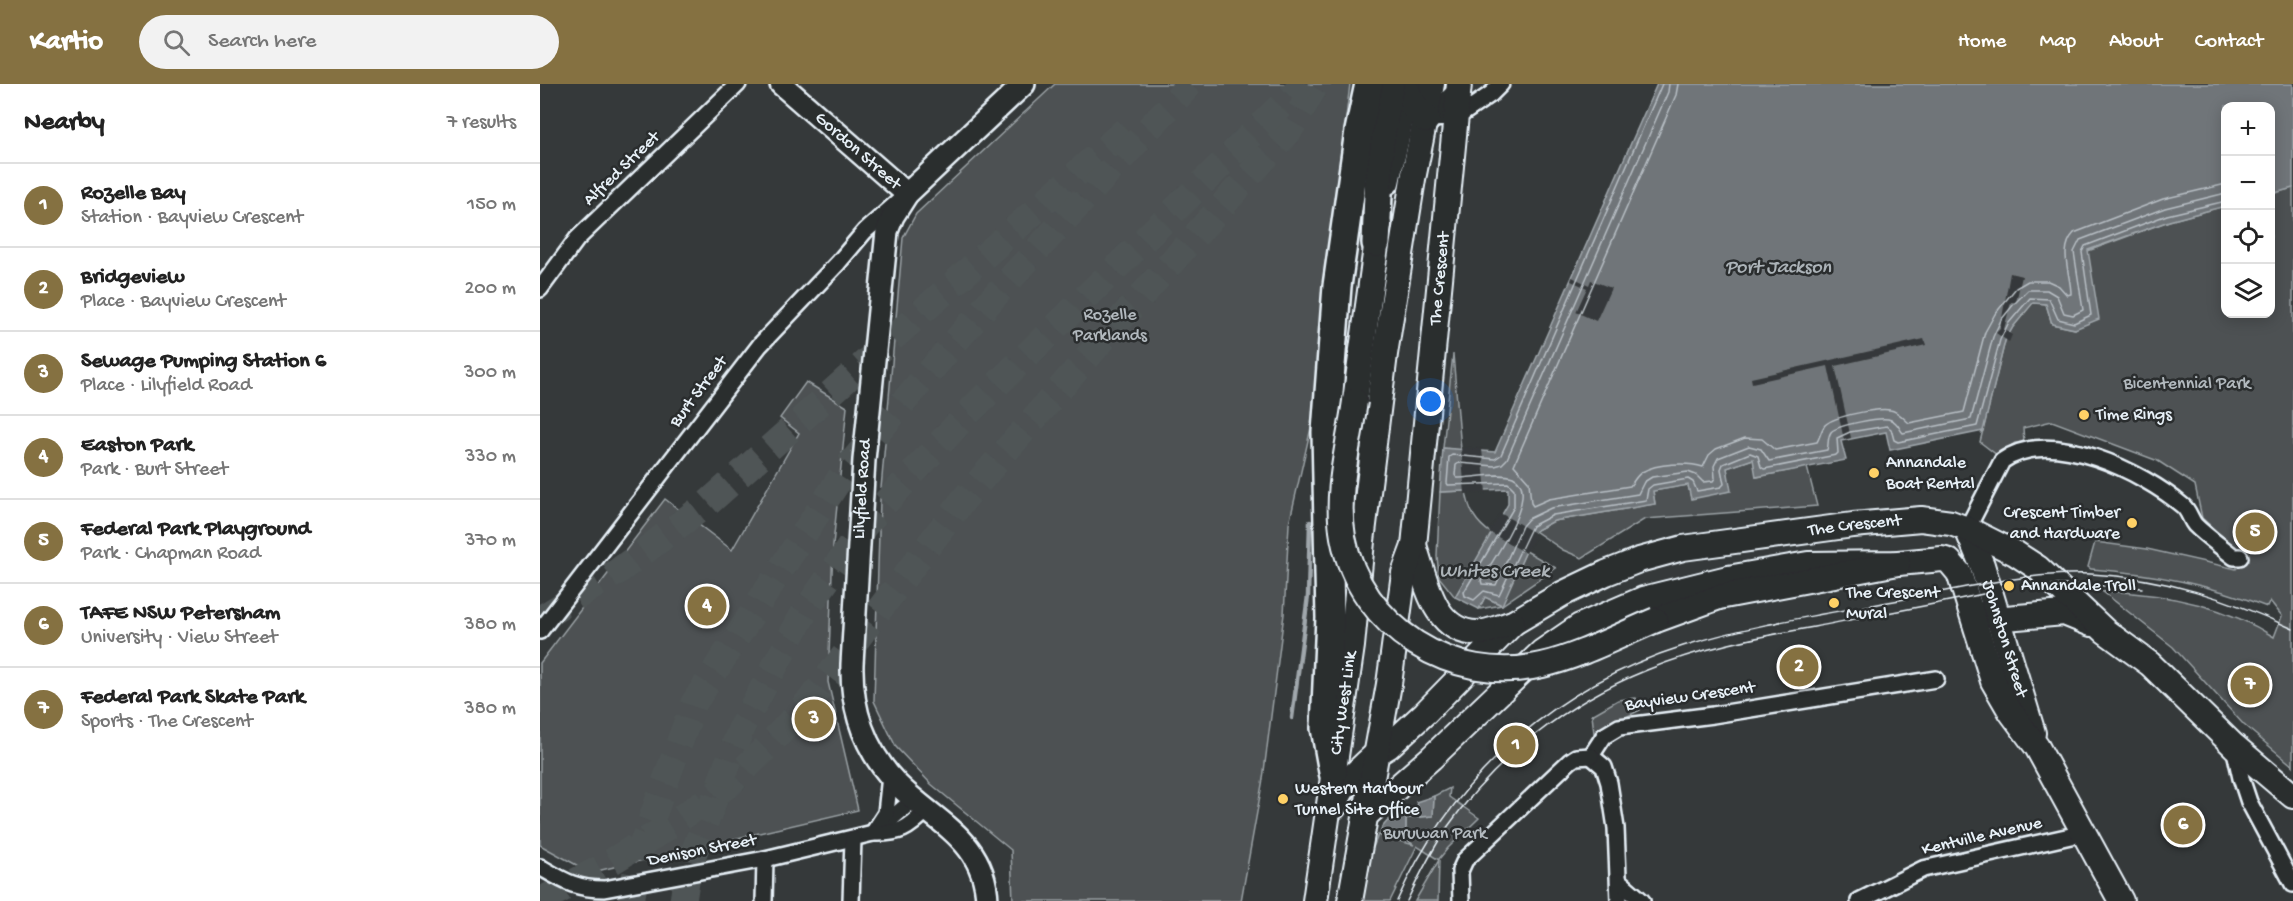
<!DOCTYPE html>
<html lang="en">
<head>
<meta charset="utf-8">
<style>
	:root { --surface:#fff; --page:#f2f2f2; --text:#222; --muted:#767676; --line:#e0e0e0; --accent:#857141 }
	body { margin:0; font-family:"Gochi Hand",sans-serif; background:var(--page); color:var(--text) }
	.controls { position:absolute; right:18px; top:18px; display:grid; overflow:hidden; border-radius:12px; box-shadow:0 3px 15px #0003 }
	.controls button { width:54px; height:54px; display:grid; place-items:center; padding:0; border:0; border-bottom:2px solid var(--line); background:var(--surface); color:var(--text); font:30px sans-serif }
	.you { position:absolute; left:891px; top:318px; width:21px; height:21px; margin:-15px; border:4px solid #fff; border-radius:50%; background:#1a73e8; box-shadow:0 0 0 9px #1a73e833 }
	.badge { display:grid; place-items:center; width:39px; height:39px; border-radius:50%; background:var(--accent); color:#fff; font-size:20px; font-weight:700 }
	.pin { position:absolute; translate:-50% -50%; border:3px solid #fff; box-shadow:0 2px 6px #0006 }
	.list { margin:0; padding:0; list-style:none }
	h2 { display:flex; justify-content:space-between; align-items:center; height:78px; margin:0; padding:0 24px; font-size:26px }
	h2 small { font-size:20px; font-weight:400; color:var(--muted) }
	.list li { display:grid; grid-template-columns:39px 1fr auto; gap:18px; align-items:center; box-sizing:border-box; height:84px; padding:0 24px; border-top:2px solid var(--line) }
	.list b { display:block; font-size:22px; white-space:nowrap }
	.list p { margin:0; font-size:20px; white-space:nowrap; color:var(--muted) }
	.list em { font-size:20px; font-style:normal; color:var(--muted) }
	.icon { flex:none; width:33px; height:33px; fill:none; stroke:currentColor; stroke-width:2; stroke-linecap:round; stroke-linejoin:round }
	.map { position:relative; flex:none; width:1753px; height:817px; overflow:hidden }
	header { display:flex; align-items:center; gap:36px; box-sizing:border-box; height:84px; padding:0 30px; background:var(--accent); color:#fff }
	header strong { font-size:28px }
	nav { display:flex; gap:33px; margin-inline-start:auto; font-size:21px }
	.search { width:420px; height:54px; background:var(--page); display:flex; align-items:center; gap:15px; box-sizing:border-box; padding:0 21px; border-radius:33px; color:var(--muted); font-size:22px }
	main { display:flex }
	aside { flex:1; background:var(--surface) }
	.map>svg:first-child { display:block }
	.green { fill:#4d5152; stroke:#9aa1a5; stroke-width:1.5 }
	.water { fill:#707579; stroke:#a0a7ac; stroke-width:1.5 }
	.pier { fill:#35393a }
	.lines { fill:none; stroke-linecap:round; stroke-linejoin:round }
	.shore { stroke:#b8bfc5; stroke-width:1.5 }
	.stream { stroke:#a0a7ac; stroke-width:4.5 }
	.motorway-tunnel { stroke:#505556; stroke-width:27; stroke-dasharray:27 14; stroke-linecap:butt }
	.minor-casing { stroke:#e8f1f8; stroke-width:20 }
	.secondary-casing { stroke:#e8f1f8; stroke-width:26 }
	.primary-casing { stroke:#e8f1f8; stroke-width:28 }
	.trunk-casing { stroke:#e8f1f8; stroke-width:28 }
	.motorway-casing { stroke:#e8f1f8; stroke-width:32 }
	.minor { stroke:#2a2d2e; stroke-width:15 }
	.secondary { stroke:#2a2d2e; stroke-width:21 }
	.primary { stroke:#2a2d2e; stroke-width:24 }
	.trunk { stroke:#2a2d2e; stroke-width:24 }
	.motorway { stroke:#2a2d2e; stroke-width:27 }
	.tram { stroke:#e8f1f8; stroke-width:1.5 }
	.trunk-bridge-casing { stroke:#e8f1f8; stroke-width:28; stroke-linecap:butt }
	.trunk-bridge { stroke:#2a2d2e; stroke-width:24 }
	.poi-dot { fill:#ffd166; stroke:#2a2d2e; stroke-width:2 }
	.labels { text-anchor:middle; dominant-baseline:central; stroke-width:5; stroke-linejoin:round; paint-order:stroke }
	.street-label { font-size:18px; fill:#e8f1f8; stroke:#2a2d2e }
	.park-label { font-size:18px; fill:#b2b9be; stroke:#2a2d2e }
	.poi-label { font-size:18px; fill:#e8f1f8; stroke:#2a2d2e; text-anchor:start }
	.water-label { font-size:20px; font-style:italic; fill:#acb3b8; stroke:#2a2d2e }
</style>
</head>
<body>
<header>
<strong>Kartio</strong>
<div class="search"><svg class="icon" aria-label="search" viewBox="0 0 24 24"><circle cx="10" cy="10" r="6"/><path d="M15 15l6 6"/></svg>Search here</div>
<nav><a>Home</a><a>Map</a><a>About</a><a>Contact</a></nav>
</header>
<main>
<aside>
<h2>Nearby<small>7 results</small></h2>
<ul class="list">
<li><span class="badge">1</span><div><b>Rozelle Bay</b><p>Station · Bayview Crescent</p></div><em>150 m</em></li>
<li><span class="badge">2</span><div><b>Bridgeview</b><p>Place · Bayview Crescent</p></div><em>200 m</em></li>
<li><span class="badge">3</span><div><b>Sewage Pumping Station 6</b><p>Place · Lilyfield Road</p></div><em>300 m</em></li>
<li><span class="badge">4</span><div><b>Easton Park</b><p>Park · Burt Street</p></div><em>330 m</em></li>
<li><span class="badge">5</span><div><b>Federal Park Playground</b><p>Park · Chapman Road</p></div><em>370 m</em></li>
<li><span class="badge">6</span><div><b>TAFE NSW Petersham</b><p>University · View Street</p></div><em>380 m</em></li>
<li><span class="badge">7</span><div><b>Federal Park Skate Park</b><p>Sports · The Crescent</p></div><em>380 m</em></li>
</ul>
</aside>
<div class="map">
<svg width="1753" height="817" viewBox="0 0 1753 817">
	<rect width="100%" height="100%" fill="#35393a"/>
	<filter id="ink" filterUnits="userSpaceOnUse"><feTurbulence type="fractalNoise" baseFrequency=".0167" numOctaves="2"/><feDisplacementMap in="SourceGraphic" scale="12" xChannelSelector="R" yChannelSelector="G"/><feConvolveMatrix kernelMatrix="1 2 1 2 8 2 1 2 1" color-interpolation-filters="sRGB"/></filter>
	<g filter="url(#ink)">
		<g class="green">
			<polygon points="515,0 810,0 794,132 775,326 749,440 744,530 723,695 701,817 473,817 471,766 391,700 356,663 334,617 340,416 363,154 376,130"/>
			<path d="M1753,104V682L1704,641L1633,563L1562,507C1620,509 1684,521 1734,553L1742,532L1730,517L1727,523C1669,500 1613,489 1551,485L1548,483L1555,458L1607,465L1696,485L1702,478L1694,463L1662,434L1655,401L1618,377L1512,337L1483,344L1484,358L1475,359L1457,371L1440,358L1465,257L1473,243L1493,218L1506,220L1512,240L1535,245L1548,167L1629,137L1685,122L1686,230H1730L1731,110Z"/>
			<polygon points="913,270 921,366 903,364"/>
			<polygon points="266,298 307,323 293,461 288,598 318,726 57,787 42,784 0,761 0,579 125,415 192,466 259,349 240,334"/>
			<polygon points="1213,375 1217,393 1267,383 1277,422 1105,435 1042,474 1023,466 995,447 1014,437 1115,420 1113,407 1148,401 1151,414 1190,407 1187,384"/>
			<path d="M926,407C929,427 935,438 952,450L915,513L899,493L897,472L900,408Z"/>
			<polygon points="986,467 1016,484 962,521 939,525 945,513 961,521"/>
			<polygon points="1096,614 1100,626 1054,649 1052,631 1078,616"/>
			<polygon points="910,704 909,713 939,734 908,764 899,775 898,817 875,817 899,776 877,762 850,817 822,817 827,779 838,751 874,761 866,755 866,734 893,732 894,712"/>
		</g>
		<g class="water">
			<polygon points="1117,0 1753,0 1753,104 1731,110 1730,22 1686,22 1685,122 1629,137 1548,166 1559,235 1535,245 1512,240 1506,220 1493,219 1473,243 1465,257 1443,347 1350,366 1346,348 1301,357 1306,376 1216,393 1213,375 1187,384 1191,407 1151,415 1148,401 1113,407 1115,420 1014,437 995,447 962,521 945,513 939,525 915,513 968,420 968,405 900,408 903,364 955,368"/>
			<path d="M894,712L893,732L866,734V755L840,750C843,733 864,728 878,722L876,718Z"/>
		</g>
		<g class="pier">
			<polygon points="1470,189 1482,192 1476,218 1471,218 1464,245 1472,251 1469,258 1456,249 1460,245"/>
			<polygon points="1032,193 1049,201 1051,196 1071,204 1056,237 1036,228 1047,204 1031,197"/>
			<polygon points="1384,255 1386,261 1295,282 1311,354 1304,356 1288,282 1212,299 1211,294"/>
			<polygon points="921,363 942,365 946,409 925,410"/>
			<polygon points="960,429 997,450 986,469 949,448"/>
		</g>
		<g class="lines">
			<g class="shore">
				<polyline points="1122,0 961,371 955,375 912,371 909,373 907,399 908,401 968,399 974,405 974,423 924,508 925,512 934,516 944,507 959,511 992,442 1013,431 1106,416 1108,405 1113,401 1148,395 1153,398 1157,407 1181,403 1184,400 1181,385 1183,380 1210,369 1218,372 1221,383 1224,385 1296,371 1298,369 1297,354 1310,348 1347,342 1351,345 1354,356 1358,358 1437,342 1460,256 1468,240 1490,214 1509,215 1518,235 1534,239 1551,231 1542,168 1545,162 1627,131 1686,117"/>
				<path d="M1129,0L1128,8L967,375L962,380L955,382L919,379L916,381L915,391L917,394C931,394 961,388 973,393C1003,407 951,479 941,496L942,500L956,501L982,442L988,435L1011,424L1098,410L1104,398L1112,393L1148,388L1156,391L1163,398L1173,397L1175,394L1174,382L1178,374L1209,362L1221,365L1229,377L1287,366C1289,360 1287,354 1291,348C1297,341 1343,332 1351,336C1358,338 1359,345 1363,349L1431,335L1453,253L1461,236L1474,220L1488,206H1507L1517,212L1524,229L1533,231L1543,226L1534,168L1540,156L1625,124L1686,109"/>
				<path d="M1138,0L1136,11L974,381L989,398L991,419L993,422L1009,415L1090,402C1094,397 1097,391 1102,388C1117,379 1148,378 1163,383L1169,371L1176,365L1205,354L1222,355L1235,366L1277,358C1280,353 1281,346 1285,341C1294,332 1337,324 1350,326C1358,327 1363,334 1369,339L1424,328L1445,248L1455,230L1476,204L1488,197H1508L1519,202L1527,211L1531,210C1531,190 1518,166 1534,149L1623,115L1686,100"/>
			</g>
			<polyline class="stream" points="752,634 768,512 770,438"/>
			<g class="motorway-tunnel">
				<polyline points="0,535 77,488 168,419 590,42"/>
				<polyline points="0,817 61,784 131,741 188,701 230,660 271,615 424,415 578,238 749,47 776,0"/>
				<polyline points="91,817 100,767 154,619 306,385 458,208 650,0"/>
				<polyline points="143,817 148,784 202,642 264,529 325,441 428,329 763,0"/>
			</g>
			<g class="minor-casing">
				<g id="minor">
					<polyline points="886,35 916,34 951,10 961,0"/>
					<polyline points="886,35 920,2"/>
					<polyline points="0,205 37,155 198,0"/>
					<path d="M1427,445L1462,377C1511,342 1603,388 1643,422C1649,427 1650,435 1655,441C1667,453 1682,463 1694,473H1700"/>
					<polyline points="0,547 220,261 298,179 325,147 357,119"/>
					<polyline points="1694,663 1701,694 1709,718 1753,800"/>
					<polyline points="1051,672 1064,652 1079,643 1173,631 1396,595"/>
					<polyline points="1051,672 1064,683 1069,699 1076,744 1079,817"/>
					<polyline points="340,740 351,735 374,715"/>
					<polyline points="333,749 346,729 350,692"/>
					<path d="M0,783C24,797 36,805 64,805L225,775L333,749C360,750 368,745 387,726"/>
					<polyline points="1079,797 1102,817"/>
					<polyline points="224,817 225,775"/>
					<polyline points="311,817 313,755"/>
					<polyline points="921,817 920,787 925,776 1030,677 1036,673 1051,672"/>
					<polyline points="1319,817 1383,785 1544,749"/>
				</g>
			</g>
			<g class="secondary-casing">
				<g id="secondary">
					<path id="s1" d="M241,0L367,110"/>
					<path id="s2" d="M447,817C445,756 396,739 358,701C325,667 311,626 312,580L324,376L347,147L353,132L367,110L484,0"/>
				</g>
			</g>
			<g class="primary-casing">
				<g id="primary">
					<path id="s3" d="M1427,445L1442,481L1493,649"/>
					<polyline points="1442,530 1466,534 1524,529 1551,540"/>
					<path id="s4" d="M836,670L849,662L885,629L973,539L1022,510L1066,489L1099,476L1143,464L1313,441L1381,435L1411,439L1427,445L1475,469L1498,484L1565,547L1610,580L1694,662L1753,712"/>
					<polyline points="826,731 891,674 1002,568 1040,542 1103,515 1188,494 1268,480 1358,479 1402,475 1409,477 1419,489 1453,597 1471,628 1497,663 1581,817"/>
				</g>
			</g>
			<g class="trunk-casing">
				<g id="trunk">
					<polyline points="847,98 869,0"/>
					<polyline points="815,317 839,141"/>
					<path d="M874,462C886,494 892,548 937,549C948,549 962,542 973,539"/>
					<polyline points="1116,536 1179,513 1358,479"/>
					<path d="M794,723C804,698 817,687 836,670"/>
					<path id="s5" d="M775,817L812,562L822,457L845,270L873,95L892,0"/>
					<path id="s6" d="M810,817L849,600L864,489L874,462L919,0"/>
				</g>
			</g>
			<g class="motorway-casing">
				<g id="motorway">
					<polyline points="862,0 875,24 886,35"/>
					<polyline points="836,159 840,61 850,0"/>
					<polyline points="793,688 785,644 790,534 786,348 797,202 819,47 829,0"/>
				</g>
			</g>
			<use href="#minor" class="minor"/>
			<use href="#secondary" class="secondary"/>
			<use href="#primary" class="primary"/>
			<use href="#trunk" class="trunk"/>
			<use href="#motorway" class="motorway"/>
			<g class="tram">
				<polyline points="1512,501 1551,501 1602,504"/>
				<path d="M857,817C912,694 1013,603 1143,562C1206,542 1273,532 1338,520C1408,508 1480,488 1551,490C1623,493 1689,515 1753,545"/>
				<path d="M867,817C879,792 891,768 906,745C955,675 1027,618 1107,586C1160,564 1217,553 1274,543C1330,532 1387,522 1443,510"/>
			</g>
			<g class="trunk-bridge-casing">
				<path id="trunk-bridge" d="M815,317C809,361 795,409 803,453C820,544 913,602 1002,581C1041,572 1080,551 1116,536"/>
			</g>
			<use href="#trunk-bridge" class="trunk-bridge"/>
		</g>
	</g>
	<g class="poi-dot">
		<circle cx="1544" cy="331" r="6"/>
		<circle cx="1334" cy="389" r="6"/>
		<circle cx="1592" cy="439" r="6"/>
		<circle cx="1469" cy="502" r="6"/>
		<circle cx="1294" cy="519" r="6"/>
		<circle cx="743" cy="715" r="6"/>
	</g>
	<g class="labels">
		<g class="street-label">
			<text stroke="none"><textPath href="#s1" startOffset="102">Gordon Street</textPath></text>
			<text transform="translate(82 85) rotate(-44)">Alfred Street</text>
			<text stroke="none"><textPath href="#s6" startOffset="630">The Crescent</textPath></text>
			<text transform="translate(159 308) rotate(-53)">Burt Street</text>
			<text stroke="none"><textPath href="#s2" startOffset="460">Lilyfield Road</textPath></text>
			<text stroke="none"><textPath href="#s4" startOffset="550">The Crescent</textPath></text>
			<text stroke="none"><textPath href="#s3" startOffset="116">Johnston Street</textPath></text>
			<text transform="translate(1150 613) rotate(-8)">Bayview Crescent</text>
			<text stroke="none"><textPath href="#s5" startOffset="200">City West Link</textPath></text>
			<text transform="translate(1442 753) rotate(-13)">Kentville Avenue</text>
			<text transform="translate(162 767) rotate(-11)">Denison Street</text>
		</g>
		<g class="park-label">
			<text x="570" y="231">Rozelle<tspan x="570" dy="21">Parklands</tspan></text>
			<text x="1647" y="300">Bicentennial Park</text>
			<text x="895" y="750">Buruwan Park</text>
		</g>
		<g class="poi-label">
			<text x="1556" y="331">Time Rings</text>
			<text x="1346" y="379">Annandale<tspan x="1346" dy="21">Boat Rental</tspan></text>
			<text x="1580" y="429" text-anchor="end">Crescent Timber<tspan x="1580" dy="21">and Hardware</tspan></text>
			<text x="1481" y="502">Annandale Troll</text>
			<text x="1306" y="509">The Crescent<tspan x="1306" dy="21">Mural</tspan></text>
			<text x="755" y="705">Western Harbour<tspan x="755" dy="21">Tunnel Site Office</tspan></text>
		</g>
		<g class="water-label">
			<text x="1238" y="184">Port Jackson</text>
			<text x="954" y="488">Whites Creek</text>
		</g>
	</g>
</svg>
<div class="controls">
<button>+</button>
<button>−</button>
<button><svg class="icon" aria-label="locate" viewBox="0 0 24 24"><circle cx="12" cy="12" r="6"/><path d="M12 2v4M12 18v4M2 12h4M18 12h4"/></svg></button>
<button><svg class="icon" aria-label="layers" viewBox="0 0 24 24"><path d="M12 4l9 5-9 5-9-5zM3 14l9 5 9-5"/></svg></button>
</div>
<div class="you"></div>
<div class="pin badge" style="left:976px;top:661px">1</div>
<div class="pin badge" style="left:1259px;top:583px">2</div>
<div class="pin badge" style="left:274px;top:635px">3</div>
<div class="pin badge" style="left:167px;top:522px">4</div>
<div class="pin badge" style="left:1715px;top:448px">5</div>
<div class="pin badge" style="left:1643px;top:741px">6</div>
<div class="pin badge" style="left:1710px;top:601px">7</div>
</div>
</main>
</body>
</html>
